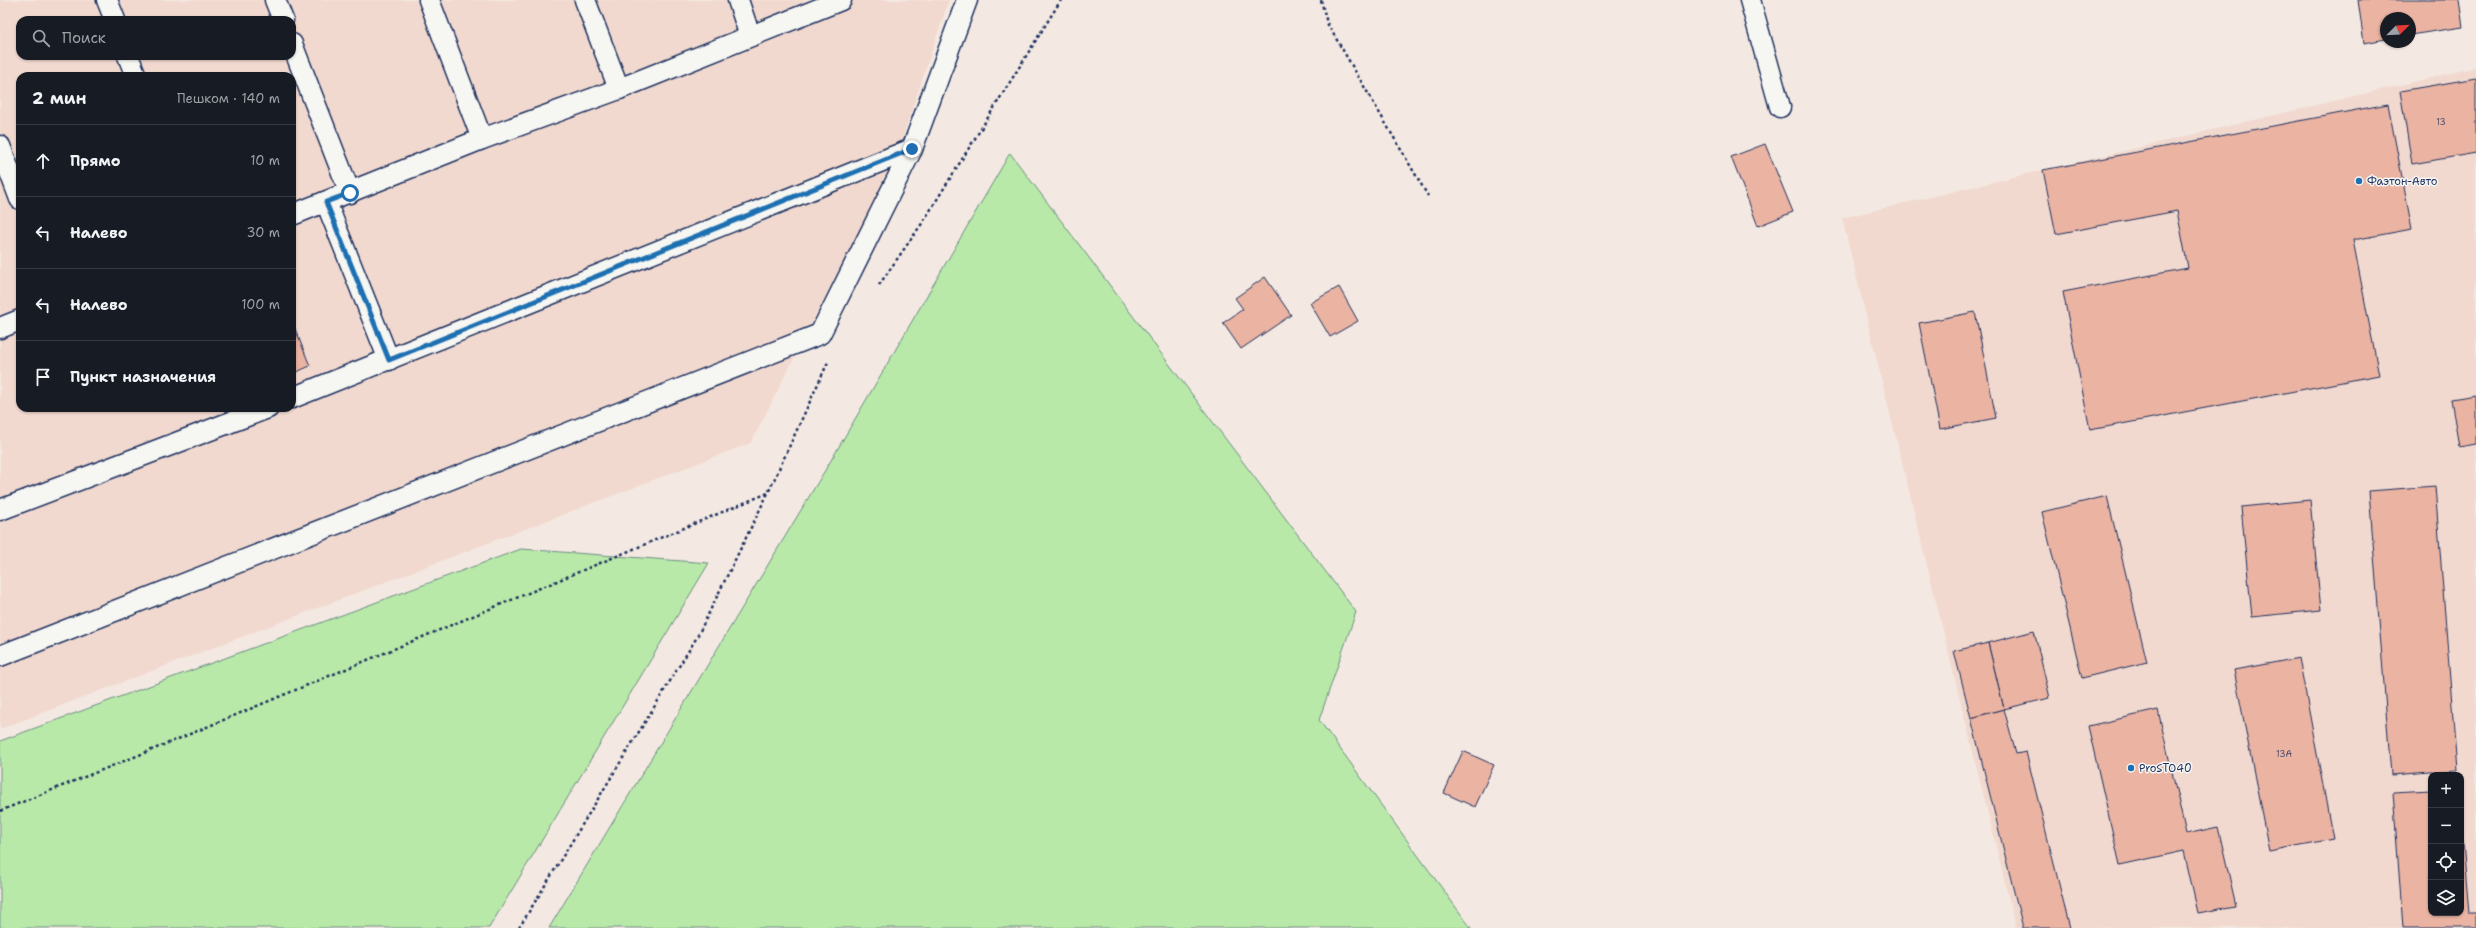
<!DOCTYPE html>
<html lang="ru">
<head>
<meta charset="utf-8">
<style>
	:root { --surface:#171b24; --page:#20242c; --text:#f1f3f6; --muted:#9ea1a6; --line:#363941 }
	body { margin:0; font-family:"Shantell Sans",sans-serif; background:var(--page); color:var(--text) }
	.controls { position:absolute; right:12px; bottom:12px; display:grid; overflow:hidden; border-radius:8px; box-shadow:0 1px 3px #0004 }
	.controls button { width:36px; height:36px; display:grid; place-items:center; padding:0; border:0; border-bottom:1px solid var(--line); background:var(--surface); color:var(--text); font:20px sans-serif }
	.compass { position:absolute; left:2380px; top:12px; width:36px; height:36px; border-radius:50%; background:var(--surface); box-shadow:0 1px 3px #0004; rotate:66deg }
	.stop { position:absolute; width:12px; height:12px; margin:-9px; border:3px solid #1f6fb2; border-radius:50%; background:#fff }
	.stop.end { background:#1f6fb2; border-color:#fff; box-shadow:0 1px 4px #0008 }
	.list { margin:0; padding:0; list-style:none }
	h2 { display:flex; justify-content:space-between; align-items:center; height:52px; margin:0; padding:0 16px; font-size:17px }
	h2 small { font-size:13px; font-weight:400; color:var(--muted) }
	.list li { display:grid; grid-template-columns:26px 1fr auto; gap:12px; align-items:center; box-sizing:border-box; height:72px; padding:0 16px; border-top:1px solid var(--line) }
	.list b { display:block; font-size:15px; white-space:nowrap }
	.list em { font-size:13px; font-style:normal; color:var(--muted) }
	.icon { flex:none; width:22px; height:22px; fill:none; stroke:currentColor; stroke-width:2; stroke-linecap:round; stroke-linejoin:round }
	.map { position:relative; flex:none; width:2476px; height:928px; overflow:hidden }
	.search { position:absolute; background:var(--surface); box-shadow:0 1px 3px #0004; left:16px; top:16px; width:280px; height:44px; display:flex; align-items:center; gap:10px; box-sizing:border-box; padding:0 14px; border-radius:12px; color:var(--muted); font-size:15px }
	.panel { position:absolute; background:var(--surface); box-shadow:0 1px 3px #0004; left:16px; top:72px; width:280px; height:340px; border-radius:12px }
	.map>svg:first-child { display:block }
	.built { fill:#f1d9cf; fill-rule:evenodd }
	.green { fill:#b9e9a8; stroke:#6a8c83 }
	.building { fill:#ebb3a2; stroke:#1b2f5e }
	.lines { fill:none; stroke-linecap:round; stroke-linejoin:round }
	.lane-casing { stroke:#1b2f5e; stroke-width:23 }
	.path { stroke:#1b2f5e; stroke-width:2.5; stroke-dasharray:3 3; stroke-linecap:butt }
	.lane { stroke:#f6f6f2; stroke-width:20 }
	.route { stroke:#1f6fb2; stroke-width:5 }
	.poi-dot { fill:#1f6fb2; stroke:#f6f6f2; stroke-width:1.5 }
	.labels { text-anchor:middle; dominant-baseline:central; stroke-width:3; stroke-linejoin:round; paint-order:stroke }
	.number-label { font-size:9px; fill:#4f506f }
	.poi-label { font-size:11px; fill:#1b2f5e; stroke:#f6f6f2; text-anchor:start }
</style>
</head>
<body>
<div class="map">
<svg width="2476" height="928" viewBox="0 0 2476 928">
	<rect width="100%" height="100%" fill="#f4e9e2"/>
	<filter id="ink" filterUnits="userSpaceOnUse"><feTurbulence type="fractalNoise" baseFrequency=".025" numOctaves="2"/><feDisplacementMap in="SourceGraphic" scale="8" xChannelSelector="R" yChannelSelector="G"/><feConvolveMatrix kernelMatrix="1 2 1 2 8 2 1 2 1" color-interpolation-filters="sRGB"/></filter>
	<g filter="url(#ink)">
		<g class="built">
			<path d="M0,0H949L896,157L751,443L0,729ZM20,20H292V56H20ZM20,76H292V408H20Z"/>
			<path d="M2476,67V928H2016L1842,218ZM2431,775H2461V913H2431Z"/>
		</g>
		<g class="green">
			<polygon points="1010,153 1356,612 1319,720 1471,928 549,928 830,462"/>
			<polygon points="521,549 709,563 489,928 0,928 0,741"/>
		</g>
		<g class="building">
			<polygon points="2358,0 2459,0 2463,27 2410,35 2410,18 2386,18 2386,39 2364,43"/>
			<polygon points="2476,78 2476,153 2412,164 2400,91"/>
			<polygon points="2388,104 2412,229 2353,240 2379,375 2090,430 2063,292 2188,268 2177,211 2056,234 2043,170"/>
			<polygon points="1765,144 1793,212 1758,226 1731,157"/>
			<polygon points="1265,277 1291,315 1241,349 1223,323 1243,309 1235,298"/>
			<polygon points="1339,287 1358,321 1330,337 1310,303"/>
			<polygon points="1975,312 1996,418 1940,429 1919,323"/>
			<polygon points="292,321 310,366 292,374"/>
			<polygon points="2476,395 2476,444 2459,447 2451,399"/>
			<polygon points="2435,486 2457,770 2391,775 2369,491"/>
			<polygon points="2107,496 2147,662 2082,678 2042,512"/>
			<polygon points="2310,500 2321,610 2252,617 2241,507"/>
			<polygon points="2034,631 2050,698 2004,709 1988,643"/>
			<polygon points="1988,643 2004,709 1971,718 1954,651"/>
			<polygon points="2299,658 2333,839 2269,851 2234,670"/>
			<polygon points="2004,709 2016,754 2026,752 2070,928 2023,928 1971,718"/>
			<polygon points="2158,710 2186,834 2218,827 2236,906 2198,913 2184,851 2120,865 2088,726"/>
			<polygon points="1463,751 1494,765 1475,807 1444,793"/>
			<polygon points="2431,790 2431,913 2461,913 2461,818 2469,914 2476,914 2476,928 2403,928 2393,792"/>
		</g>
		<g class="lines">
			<g class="lane-casing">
				<g id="lane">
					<polyline points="107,0 115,20"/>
					<polyline points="275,0 283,20"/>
					<polyline points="429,0 482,139"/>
					<polyline points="585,0 619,89"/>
					<polyline points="738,0 750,36"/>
					<polyline points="1750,0 1780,107"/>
					<polyline points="292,44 350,193"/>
					<polyline points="128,56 136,76"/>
					<polyline points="0,146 20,199"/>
					<polyline points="326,202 389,360"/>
					<polyline points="292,215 482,139 619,89 841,0"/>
					<polyline points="0,328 20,320"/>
					<polyline points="292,398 912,149"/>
					<polyline points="0,510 268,408"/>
					<polyline points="0,656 820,334 912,149 967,0"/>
				</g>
			</g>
			<g class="path">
				<polyline points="1321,0 1327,23 1428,196"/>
				<polyline points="879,285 923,222 1061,0"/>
				<polyline points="0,811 154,749 768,493"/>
				<polyline points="519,928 697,637 768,493 828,362"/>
			</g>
			<use href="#lane" class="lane"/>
		</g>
	</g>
	<g class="lines" filter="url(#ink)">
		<polyline class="route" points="350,193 326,202 389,360 912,149"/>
	</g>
	<g class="poi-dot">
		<circle cx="2359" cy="181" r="4"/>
		<circle cx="2131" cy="768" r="4"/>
	</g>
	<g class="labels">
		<g class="number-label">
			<text x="2441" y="122">13</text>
			<text x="2284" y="754">13А</text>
		</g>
		<g class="poi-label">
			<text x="2367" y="181">Фаэтон-Авто</text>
			<text x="2139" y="768">ProSTO40</text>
		</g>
	</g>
</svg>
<div class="controls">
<button>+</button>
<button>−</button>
<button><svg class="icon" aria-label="locate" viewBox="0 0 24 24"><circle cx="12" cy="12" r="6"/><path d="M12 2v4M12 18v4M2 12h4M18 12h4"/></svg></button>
<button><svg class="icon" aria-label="layers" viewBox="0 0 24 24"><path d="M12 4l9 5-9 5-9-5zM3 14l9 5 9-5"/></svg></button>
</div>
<svg class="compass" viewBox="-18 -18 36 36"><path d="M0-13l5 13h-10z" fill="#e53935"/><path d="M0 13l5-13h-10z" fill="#9ea1a6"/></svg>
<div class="stop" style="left:350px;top:193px"></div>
<div class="stop end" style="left:912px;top:149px"></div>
<div class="search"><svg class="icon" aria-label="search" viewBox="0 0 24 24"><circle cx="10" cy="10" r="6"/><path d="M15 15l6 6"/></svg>Поиск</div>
<section class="panel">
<h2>2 мин<small>Пешком · 140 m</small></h2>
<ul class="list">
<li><svg class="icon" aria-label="ahead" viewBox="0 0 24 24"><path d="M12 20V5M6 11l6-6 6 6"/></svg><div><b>Прямо</b></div><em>10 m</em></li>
<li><svg class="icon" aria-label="left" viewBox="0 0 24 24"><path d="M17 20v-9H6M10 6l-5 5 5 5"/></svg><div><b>Налево</b></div><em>30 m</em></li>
<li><svg class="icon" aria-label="left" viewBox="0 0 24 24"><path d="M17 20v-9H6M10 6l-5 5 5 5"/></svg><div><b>Налево</b></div><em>100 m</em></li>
<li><svg class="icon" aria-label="arrive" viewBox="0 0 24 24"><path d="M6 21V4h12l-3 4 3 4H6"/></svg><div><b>Пункт назначения</b></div></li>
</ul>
</section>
</div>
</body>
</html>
